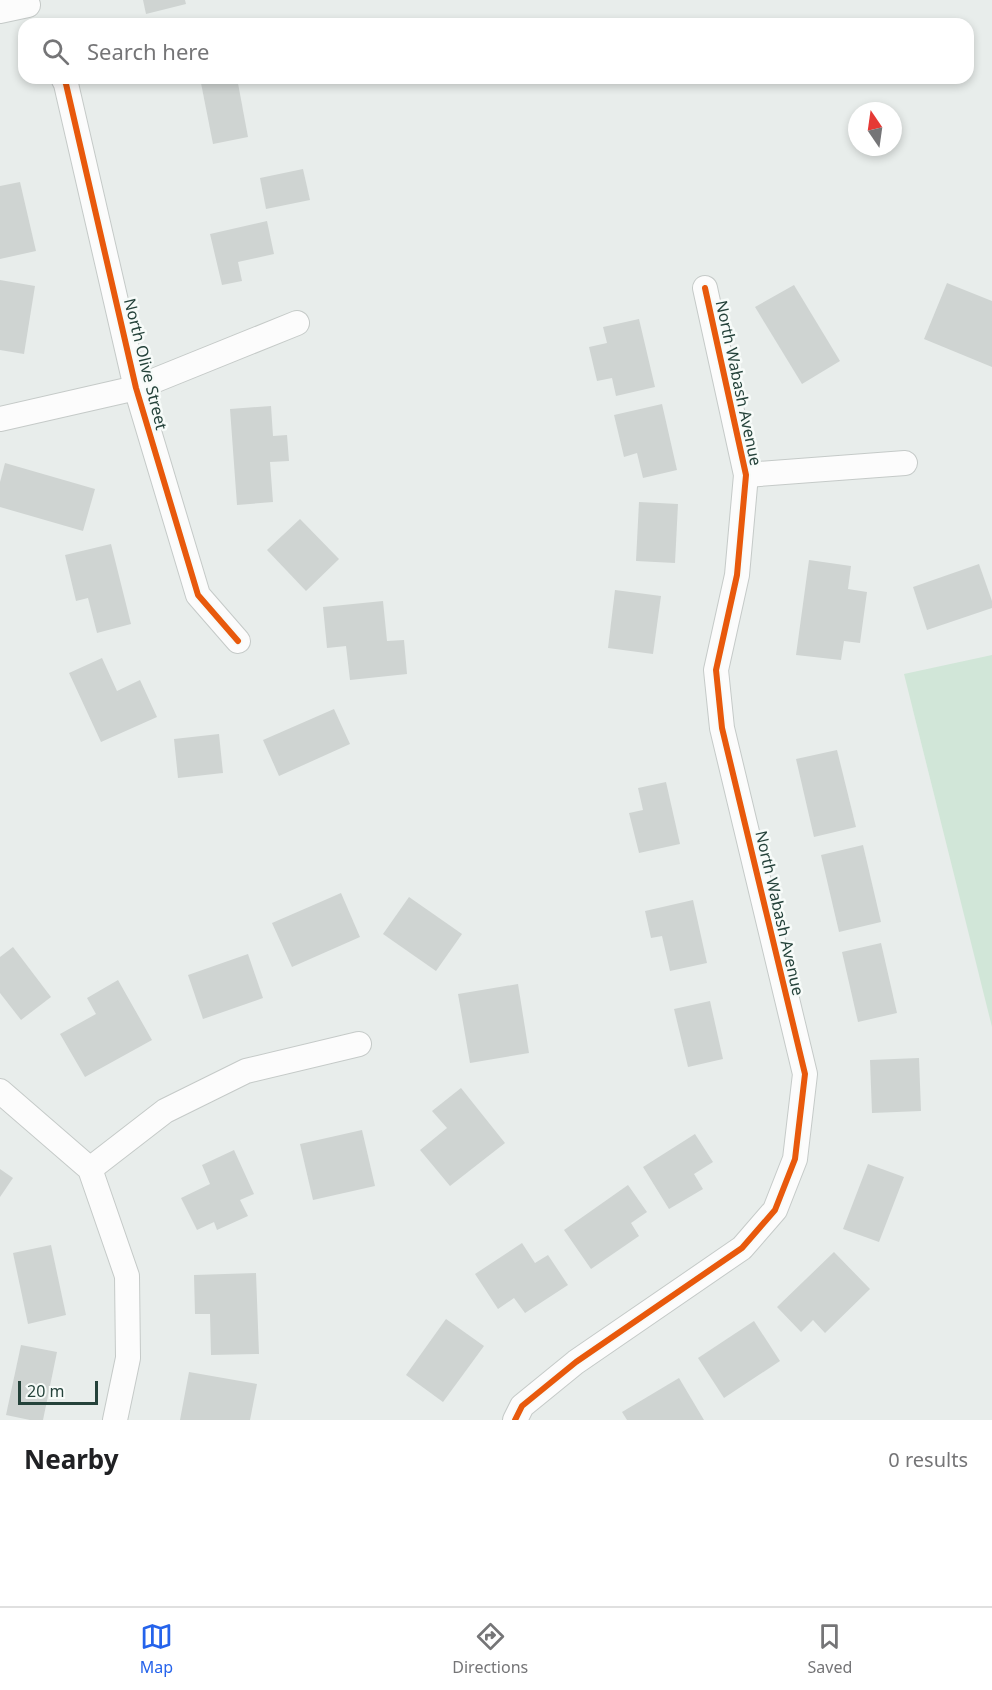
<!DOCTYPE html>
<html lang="en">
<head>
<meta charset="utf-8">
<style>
	:root { --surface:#fff; --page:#f2f2f2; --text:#202124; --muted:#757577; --line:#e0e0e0; --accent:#2563eb }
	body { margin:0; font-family:"Noto Sans",sans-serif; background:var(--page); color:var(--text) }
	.compass { position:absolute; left:848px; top:102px; width:54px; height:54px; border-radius:50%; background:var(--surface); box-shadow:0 3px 9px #0003; rotate:347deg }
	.scale { position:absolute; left:18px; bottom:15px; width:80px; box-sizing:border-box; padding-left:6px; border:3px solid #24423a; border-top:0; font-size:16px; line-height:21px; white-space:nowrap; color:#24423a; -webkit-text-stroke:4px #f7fbf9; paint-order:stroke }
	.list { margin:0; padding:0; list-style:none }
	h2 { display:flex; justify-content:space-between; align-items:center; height:78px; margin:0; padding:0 24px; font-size:26px }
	h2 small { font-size:20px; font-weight:400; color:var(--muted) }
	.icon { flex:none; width:33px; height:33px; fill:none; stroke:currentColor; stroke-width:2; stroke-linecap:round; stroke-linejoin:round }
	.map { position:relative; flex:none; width:992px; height:1420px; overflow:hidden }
	.search { position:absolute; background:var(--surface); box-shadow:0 3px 9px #0003; left:18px; right:18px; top:18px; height:66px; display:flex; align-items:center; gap:15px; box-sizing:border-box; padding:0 21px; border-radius:18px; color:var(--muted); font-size:22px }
	.sheet { height:186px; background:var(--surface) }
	nav { display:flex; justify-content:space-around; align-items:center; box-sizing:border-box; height:84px; border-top:2px solid var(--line); background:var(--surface); font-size:16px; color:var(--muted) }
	nav a { display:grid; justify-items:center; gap:3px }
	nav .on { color:var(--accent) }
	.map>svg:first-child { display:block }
	.green { fill:#d1e6d8 }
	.building { fill:#cfd4d2 }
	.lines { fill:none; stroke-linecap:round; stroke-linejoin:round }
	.minor-casing { stroke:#c5cac8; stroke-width:26 }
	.minor { stroke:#fcfcfc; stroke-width:24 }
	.cycleway-casing { stroke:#f7fbf9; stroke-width:10 }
	.cycleway { stroke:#e8590c; stroke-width:6 }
	.labels { text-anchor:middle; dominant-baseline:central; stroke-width:5; stroke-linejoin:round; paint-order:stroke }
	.street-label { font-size:16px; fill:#24423a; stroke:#f7fbf9 }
</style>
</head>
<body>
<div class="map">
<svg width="992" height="1420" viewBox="0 0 992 1420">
	<rect width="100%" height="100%" fill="#e8edeb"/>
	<polygon class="green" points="992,655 992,1027 904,674"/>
	<g class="building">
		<polygon points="143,0 185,0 186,4 146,14"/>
		<polygon points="200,78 237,78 248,137 213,144"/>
		<polygon points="303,169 310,200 266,209 260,178"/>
		<polygon points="20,182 36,251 0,259 0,186"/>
		<polygon points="267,221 274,254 238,262 242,281 222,285 210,234"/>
		<polygon points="0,280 35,286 24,354 0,350"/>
		<polygon points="947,283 992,301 992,367 924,339"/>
		<polygon points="794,285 840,361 802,384 755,307"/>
		<polygon points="639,319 655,387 616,396 612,378 597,381 589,347 607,343 603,327"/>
		<polygon points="662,404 677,470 643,478 637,453 624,457 614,415"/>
		<polygon points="271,406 273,436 287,435 289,461 270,462 273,502 237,505 230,409"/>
		<polygon points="5,463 95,489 83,531 0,507 0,482"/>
		<polygon points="639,502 678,504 675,563 636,561"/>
		<polygon points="300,519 339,559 306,591 267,550"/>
		<polygon points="111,544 131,624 97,633 88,598 76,601 65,555"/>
		<polygon points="809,560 851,566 848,589 867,592 860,643 844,641 841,660 796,655"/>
		<polygon points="979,564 992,601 992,608 927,630 913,587"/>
		<polygon points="615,590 661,596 653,654 608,648"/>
		<polygon points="383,601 387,641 404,640 407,674 350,680 346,646 327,648 323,607"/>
		<polygon points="102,658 117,691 140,680 157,717 101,742 69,673"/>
		<polygon points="334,709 350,744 279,776 263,740"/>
		<polygon points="219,734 223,773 178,778 174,739"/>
		<polygon points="837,750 856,827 814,837 796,759"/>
		<polygon points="666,782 680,844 639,853 629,813 643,810 638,788"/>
		<polygon points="863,845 881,922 839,932 821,855"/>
		<polygon points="341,893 360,937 292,967 272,923"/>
		<polygon points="409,897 462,934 436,971 383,934"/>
		<polygon points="693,900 707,963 670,971 662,936 651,938 645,911"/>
		<polygon points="881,943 897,1013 858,1022 842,952"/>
		<polygon points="13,947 51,997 21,1020 0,993 0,957"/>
		<polygon points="248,954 263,998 203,1019 188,975"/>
		<polygon points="118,980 152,1040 85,1077 60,1034 96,1014 87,998"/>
		<polygon points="518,984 529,1053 470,1063 458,994"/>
		<polygon points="710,1001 723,1059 688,1067 674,1009"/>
		<polygon points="919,1058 921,1111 872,1113 870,1060"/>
		<polygon points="461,1088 505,1143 450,1186 420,1150 447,1128 432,1111"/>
		<polygon points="362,1130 375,1186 313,1200 300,1144"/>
		<polygon points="695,1134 713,1162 694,1174 703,1189 669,1209 643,1167"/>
		<polygon points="234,1150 254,1194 240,1200 248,1216 217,1230 214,1222 197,1230 181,1198 210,1184 202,1165"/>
		<polygon points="868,1164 904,1177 879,1242 843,1229"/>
		<polygon points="0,1169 13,1178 0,1197"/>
		<polygon points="628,1185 647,1212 631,1223 639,1236 591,1269 564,1230"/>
		<polygon points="522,1243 535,1263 548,1255 568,1285 525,1313 514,1298 498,1309 475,1274"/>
		<polygon points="51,1245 66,1315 28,1324 13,1253"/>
		<polygon points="834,1252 870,1289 825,1333 813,1320 801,1332 777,1307"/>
		<polygon points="256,1273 259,1354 211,1355 210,1314 195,1314 194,1275"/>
		<polygon points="446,1319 484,1346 443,1402 406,1375"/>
		<polygon points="754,1321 780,1361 724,1398 698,1358"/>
		<polygon points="21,1345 57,1352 43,1420 30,1420 6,1415"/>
		<polygon points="189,1372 257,1384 250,1420 180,1420"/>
		<polygon points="679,1378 704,1420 627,1420 622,1412"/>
	</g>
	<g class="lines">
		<g class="minor-casing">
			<g id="minor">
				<polyline points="0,11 28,5"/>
				<polyline points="63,78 66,84 136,388 198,595 238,641"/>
				<polyline points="0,419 136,388 297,323"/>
				<polyline points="746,475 905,463"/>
				<polyline points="0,1091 90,1169 127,1276 128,1358 115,1420"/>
				<polyline points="90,1169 165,1111 246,1071 359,1044"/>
				<polyline points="515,1420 522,1406 576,1362 742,1248 775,1210 795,1159 805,1074 722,728 716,670 737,575 746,475 705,288"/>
			</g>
		</g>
		<use href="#minor" class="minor"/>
		<g class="cycleway-casing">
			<g id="cycleway">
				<polyline points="63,78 66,84 136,388 198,595 238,641"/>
				<polyline points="515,1420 522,1406 576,1362 742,1248 775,1210 795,1159 805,1074 722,728 716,670 737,575 746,475 705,288"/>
			</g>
		</g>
		<use href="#cycleway" class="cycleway"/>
	</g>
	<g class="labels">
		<g class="street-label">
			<text transform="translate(146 364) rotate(76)">North Olive Street</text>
			<text transform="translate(739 383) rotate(78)">North Wabash Avenue</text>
			<text transform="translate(780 913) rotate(77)">North Wabash Avenue</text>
		</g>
	</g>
</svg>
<svg class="compass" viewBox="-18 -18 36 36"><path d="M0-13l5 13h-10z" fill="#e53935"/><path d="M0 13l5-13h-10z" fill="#757577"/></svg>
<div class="scale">20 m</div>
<div class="search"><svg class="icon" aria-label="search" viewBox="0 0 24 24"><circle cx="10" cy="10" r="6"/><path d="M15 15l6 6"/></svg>Search here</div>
</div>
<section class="sheet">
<h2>Nearby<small>0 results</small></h2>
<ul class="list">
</ul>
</section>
<nav>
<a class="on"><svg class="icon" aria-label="map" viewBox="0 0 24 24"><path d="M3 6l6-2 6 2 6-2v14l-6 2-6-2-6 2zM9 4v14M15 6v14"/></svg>Map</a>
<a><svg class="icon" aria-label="directions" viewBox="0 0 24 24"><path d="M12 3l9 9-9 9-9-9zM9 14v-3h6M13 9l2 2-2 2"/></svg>Directions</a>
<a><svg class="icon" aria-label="saved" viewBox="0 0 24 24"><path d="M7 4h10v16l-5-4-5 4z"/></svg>Saved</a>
</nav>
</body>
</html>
